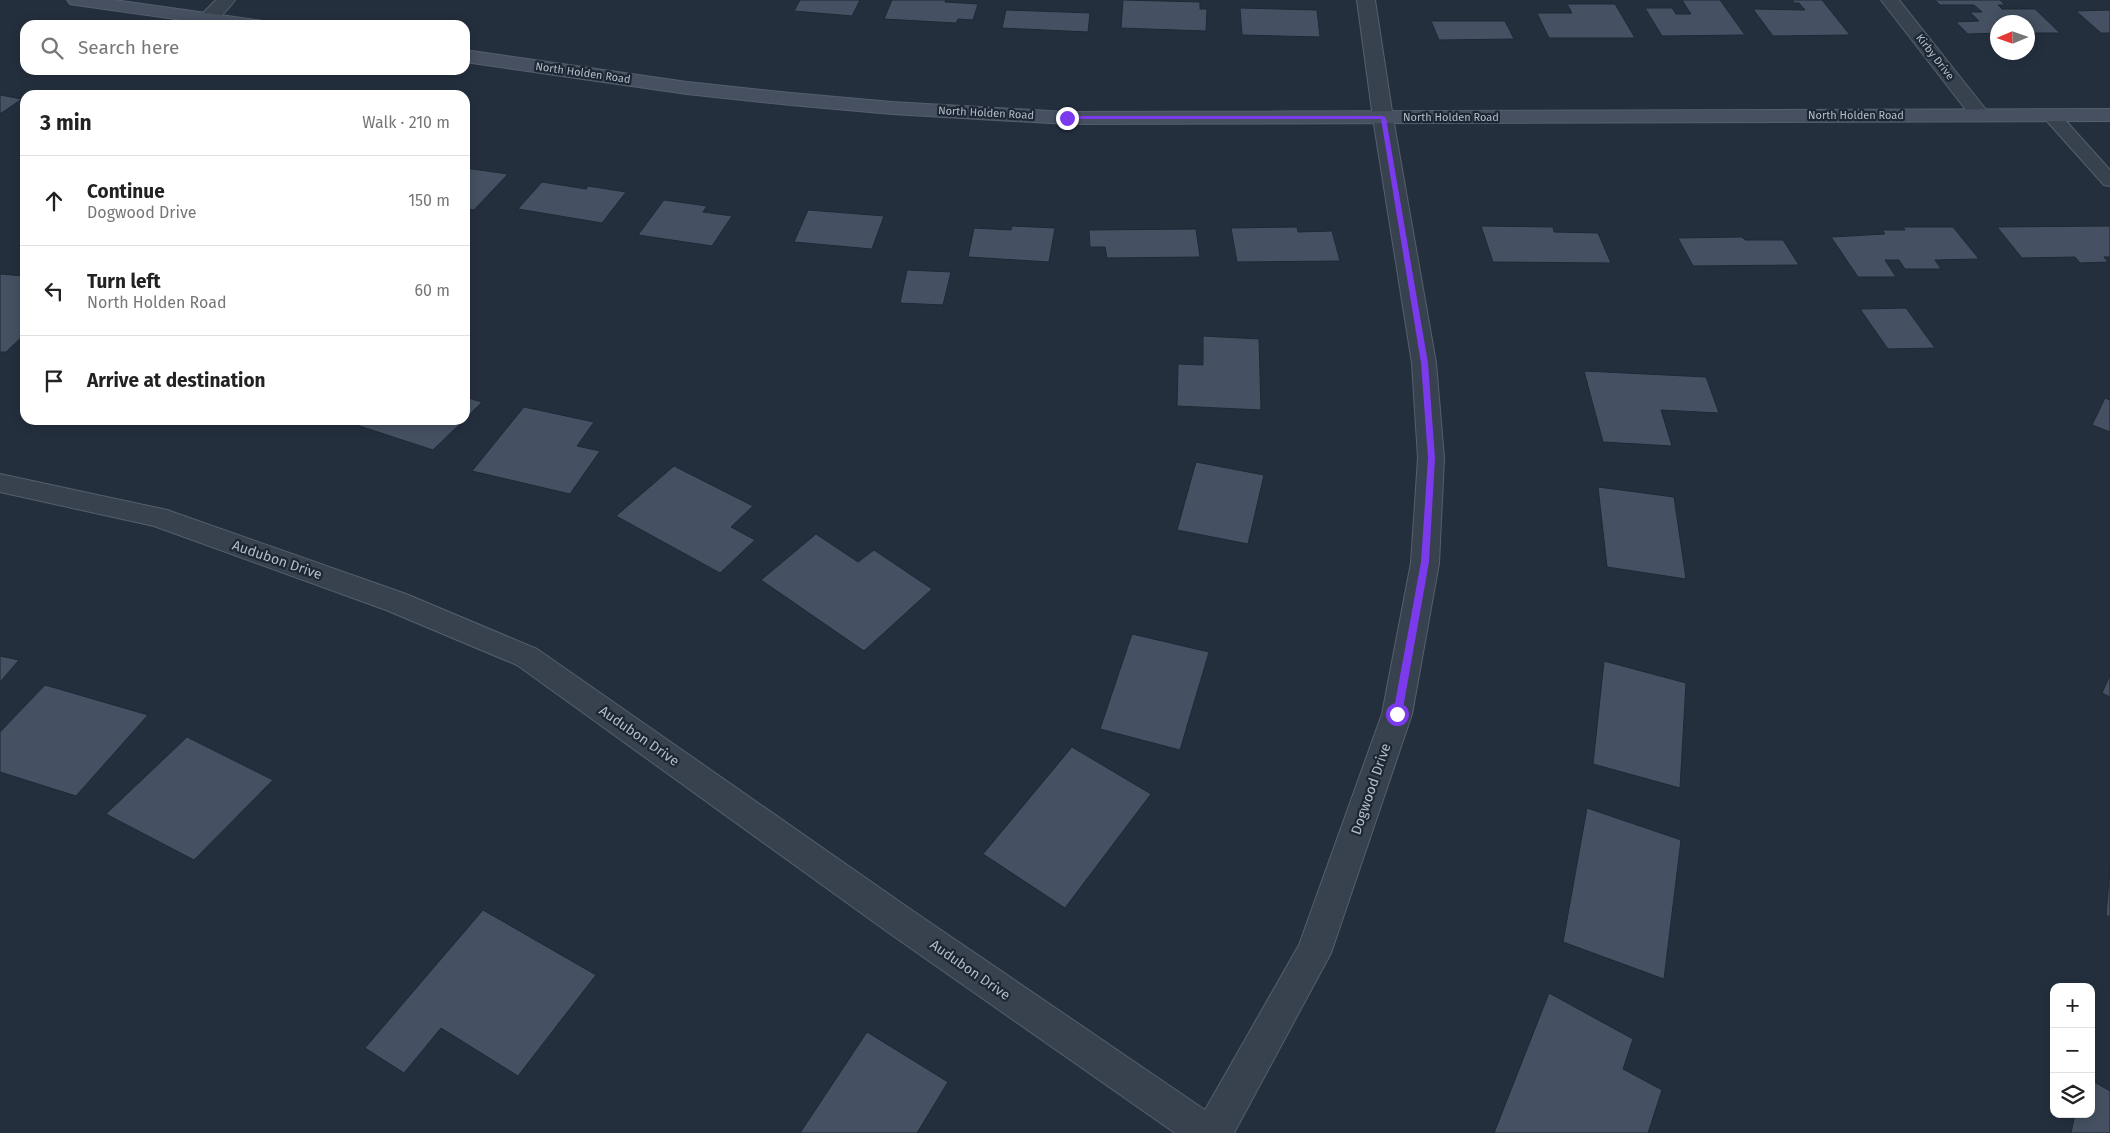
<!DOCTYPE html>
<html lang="en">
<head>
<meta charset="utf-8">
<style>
	:root { --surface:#fff; --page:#f6f6f6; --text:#222; --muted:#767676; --line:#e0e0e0 }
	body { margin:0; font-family:"Fira Sans",sans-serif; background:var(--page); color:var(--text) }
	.controls { position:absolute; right:15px; bottom:15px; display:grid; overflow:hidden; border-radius:10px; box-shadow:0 2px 12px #0003 }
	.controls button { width:45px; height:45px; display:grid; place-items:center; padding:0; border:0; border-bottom:1px solid var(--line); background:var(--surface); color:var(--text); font:25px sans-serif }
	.compass { position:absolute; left:1990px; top:15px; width:45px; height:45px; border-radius:50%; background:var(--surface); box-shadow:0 2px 12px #0003; rotate:268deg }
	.stop { position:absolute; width:15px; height:15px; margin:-11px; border:4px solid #7c3aed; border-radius:50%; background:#fff }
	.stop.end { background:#7c3aed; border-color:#fff; box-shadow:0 1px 5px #0008 }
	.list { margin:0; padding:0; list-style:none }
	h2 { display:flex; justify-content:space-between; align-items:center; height:65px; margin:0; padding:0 20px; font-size:21px }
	h2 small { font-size:16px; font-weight:400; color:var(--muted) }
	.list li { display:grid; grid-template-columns:32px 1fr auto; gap:15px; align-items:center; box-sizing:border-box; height:90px; padding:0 20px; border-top:1px solid var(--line) }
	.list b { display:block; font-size:19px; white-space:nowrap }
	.list p { margin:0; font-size:16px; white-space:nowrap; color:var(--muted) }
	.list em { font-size:16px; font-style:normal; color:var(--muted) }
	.icon { flex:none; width:28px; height:28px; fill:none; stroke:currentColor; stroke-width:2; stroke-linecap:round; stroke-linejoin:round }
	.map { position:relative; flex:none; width:2110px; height:1133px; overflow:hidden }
	.search { position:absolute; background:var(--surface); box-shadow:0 2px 12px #0003; left:20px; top:20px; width:450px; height:55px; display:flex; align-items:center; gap:12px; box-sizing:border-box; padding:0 18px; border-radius:15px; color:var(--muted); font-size:19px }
	.panel { position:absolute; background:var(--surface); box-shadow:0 2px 12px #0003; left:20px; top:90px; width:450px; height:335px; border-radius:15px }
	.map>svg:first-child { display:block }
	.building { fill:#455162; stroke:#1f2835 }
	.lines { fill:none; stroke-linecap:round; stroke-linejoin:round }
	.lane-casing { stroke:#565f6c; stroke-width:2 }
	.street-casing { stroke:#565f6c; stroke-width:2 }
	.secondary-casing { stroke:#565f6c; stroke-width:2 }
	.lane { fill:#38414e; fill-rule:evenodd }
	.street { fill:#38414e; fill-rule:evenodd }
	.secondary { fill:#465061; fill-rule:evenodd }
	.route { fill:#7c3aed }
	.labels { text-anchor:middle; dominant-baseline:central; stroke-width:4.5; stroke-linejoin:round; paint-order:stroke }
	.far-street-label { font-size:11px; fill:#b4bcc9; stroke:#1d2633 }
	.street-label { font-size:14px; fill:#b4bcc9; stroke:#1d2633 }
</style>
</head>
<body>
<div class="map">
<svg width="2110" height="1133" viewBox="0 0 2110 1133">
	<rect width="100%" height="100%" fill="#242f3e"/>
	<g class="building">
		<polygon points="800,0 860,0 852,16 794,11"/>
		<polygon points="892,0 946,0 945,2 978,4 973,20 958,19 956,23 884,19"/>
		<polygon points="1123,0 1200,2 1200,9 1207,9 1206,31 1121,28"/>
		<polygon points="1682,0 1720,0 1745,35 1662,36 1645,8 1672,8 1676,14 1691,14"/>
		<polygon points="1792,0 1822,0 1850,35 1773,36 1753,9 1805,10 1799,3 1794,3"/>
		<polygon points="1935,0 2000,0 2005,5 1998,5 2002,9 2035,9 2060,33 2028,33 2028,22 1998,22 1998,33 1968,34 1956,22 1979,21 1970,12 1982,12 1974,5 1940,5"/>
		<polygon points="1567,4 1615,4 1635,38 1549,38 1537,13 1572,13"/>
		<polygon points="1240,8 1317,10 1320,37 1242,35"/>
		<polygon points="1006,10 1090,13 1088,32 1002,28"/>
		<polygon points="2110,10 2110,33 2101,33 2076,11"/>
		<polygon points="1431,21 1505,21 1514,39 1439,40"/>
		<polygon points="0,95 22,99 0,114"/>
		<polygon points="465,168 508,174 474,210 465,209"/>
		<polygon points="542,182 586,189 588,186 626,192 602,223 518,209"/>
		<polygon points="664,200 707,206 703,212 732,216 712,246 638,235"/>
		<polygon points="808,210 884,216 872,249 794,242"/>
		<polygon points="1012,226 1055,228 1049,262 968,257 974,228 1011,230"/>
		<polygon points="1481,226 1553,227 1554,232 1598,233 1611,263 1493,262"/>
		<polygon points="2110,226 2110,257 2104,257 2108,262 2080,263 2075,257 2022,258 1997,227"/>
		<polygon points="1297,227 1298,232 1332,231 1340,261 1237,262 1231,228"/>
		<polygon points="1903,227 1953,227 1979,259 1935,260 1941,269 1905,269 1899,260 1885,260 1896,277 1858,277 1831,237 1885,234 1882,230 1905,230"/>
		<polygon points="1196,229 1200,257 1107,258 1105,247 1090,247 1089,230"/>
		<polygon points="1742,237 1745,240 1783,240 1799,265 1693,266 1678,238"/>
		<polygon points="907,270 951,272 943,305 900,303"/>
		<polygon points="0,274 25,276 25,334 6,352 0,352"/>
		<polygon points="1906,308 1935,348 1888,349 1860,309"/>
		<polygon points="1203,336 1259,339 1261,410 1177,406 1178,364 1203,365"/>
		<polygon points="1584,371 1706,377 1719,413 1661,410 1672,446 1603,442"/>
		<polygon points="465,397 482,402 465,419"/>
		<polygon points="2105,398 2110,400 2110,432 2092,425"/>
		<polygon points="524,407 594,422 577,446 600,451 570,494 472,471"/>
		<polygon points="341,420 464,420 433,450"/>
		<polygon points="1196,462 1264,475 1248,544 1177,530"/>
		<polygon points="674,466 753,506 731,527 755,540 720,573 616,516"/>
		<polygon points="1598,487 1674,497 1686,579 1607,567"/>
		<polygon points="816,534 858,562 874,550 932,589 864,651 761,580"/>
		<polygon points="1132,634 1209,652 1180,750 1100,729"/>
		<polygon points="0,656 19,660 0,682"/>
		<polygon points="1604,661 1686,683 1680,788 1593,764"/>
		<polygon points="2110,675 2110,697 2102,693"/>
		<polygon points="45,685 148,715 76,796 0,772 0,732"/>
		<polygon points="187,737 273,780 194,860 106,814"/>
		<polygon points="1072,747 1151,794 1065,908 983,854"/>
		<polygon points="1587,808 1681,840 1664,979 1563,942"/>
		<polygon points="2110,867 2110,917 2106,915"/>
		<polygon points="483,910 596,975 518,1076 441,1028 404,1073 365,1048"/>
		<polygon points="1549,993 1633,1039 1623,1069 1662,1090 1648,1133 1494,1133"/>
		<polygon points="867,1032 948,1082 917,1133 800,1133"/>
		<polygon points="2091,1080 2110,1091 2110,1133 2071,1133 2075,1114 2091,1114"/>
	</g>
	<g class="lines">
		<g class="lane-casing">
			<polygon id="lane" points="2051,110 2057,111 2110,170 2110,186 2104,185 2045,119 2043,115 2045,111"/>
		</g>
		<g class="street-casing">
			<g id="street">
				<path d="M216,0H235C227,11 215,25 201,22L198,18Z"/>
				<polygon points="1357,0 1375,0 1393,118 1436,363 1444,458 1439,563 1412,714 1331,953 1234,1133 1175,1133 889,933 517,665 386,610 154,526 0,492 0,474 167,510 406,594 537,649 913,911 1205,1110 1299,945 1382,714 1411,563 1418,458 1412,363 1373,118"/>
				<polygon points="1881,0 1899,0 1987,111 1990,115 1987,119 1980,121 1973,119"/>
			</g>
		</g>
		<g class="secondary-casing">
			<g id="secondary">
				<polygon points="67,0 114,0 256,20 262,21 265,25 218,25 76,5 70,4"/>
				<polygon points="465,50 687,82 791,93 892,102 1067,112 2110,109 2110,121 1067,124 892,114 791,105 687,94 465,62"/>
			</g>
		</g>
		<use href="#lane" class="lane"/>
		<use href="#street" class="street"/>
		<use href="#secondary" class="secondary"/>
	</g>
	<polygon class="route" points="1383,116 1386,118 1428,363 1435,458 1429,562 1402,714 1397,718 1393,714 1421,562 1428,458 1421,363 1381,119 1067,119 1064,118 1067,116"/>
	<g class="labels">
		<g class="far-street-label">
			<text transform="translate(1935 57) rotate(52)">Kirby Drive</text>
			<text transform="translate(583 73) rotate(8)">North Holden Road</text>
			<text transform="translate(986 113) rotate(3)">North Holden Road</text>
			<text x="1856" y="115">North Holden Road</text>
			<text x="1451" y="117">North Holden Road</text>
		</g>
		<g class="street-label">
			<text transform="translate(277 560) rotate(19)">Audubon Drive</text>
			<text transform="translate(639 736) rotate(35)">Audubon Drive</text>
			<text transform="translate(1371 789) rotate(-71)">Dogwood Drive</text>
			<text transform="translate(970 970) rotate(35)">Audubon Drive</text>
		</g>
	</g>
</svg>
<div class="controls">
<button>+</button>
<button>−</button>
<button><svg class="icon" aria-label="layers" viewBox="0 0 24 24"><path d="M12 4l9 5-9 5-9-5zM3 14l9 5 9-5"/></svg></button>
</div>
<svg class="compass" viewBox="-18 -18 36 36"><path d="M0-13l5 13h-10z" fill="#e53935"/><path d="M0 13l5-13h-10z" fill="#767676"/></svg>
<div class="stop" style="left:1397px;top:714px"></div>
<div class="stop end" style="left:1067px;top:118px"></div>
<div class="search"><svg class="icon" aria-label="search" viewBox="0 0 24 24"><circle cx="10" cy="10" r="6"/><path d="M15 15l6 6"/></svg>Search here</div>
<section class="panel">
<h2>3 min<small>Walk · 210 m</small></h2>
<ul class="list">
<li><svg class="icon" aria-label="ahead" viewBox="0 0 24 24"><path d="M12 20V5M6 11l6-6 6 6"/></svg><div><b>Continue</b><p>Dogwood Drive</p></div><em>150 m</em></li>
<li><svg class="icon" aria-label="left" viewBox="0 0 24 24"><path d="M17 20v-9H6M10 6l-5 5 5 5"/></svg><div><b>Turn left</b><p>North Holden Road</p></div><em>60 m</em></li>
<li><svg class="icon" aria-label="arrive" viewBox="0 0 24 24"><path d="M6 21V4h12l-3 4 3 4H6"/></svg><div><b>Arrive at destination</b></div></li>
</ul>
</section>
</div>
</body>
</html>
